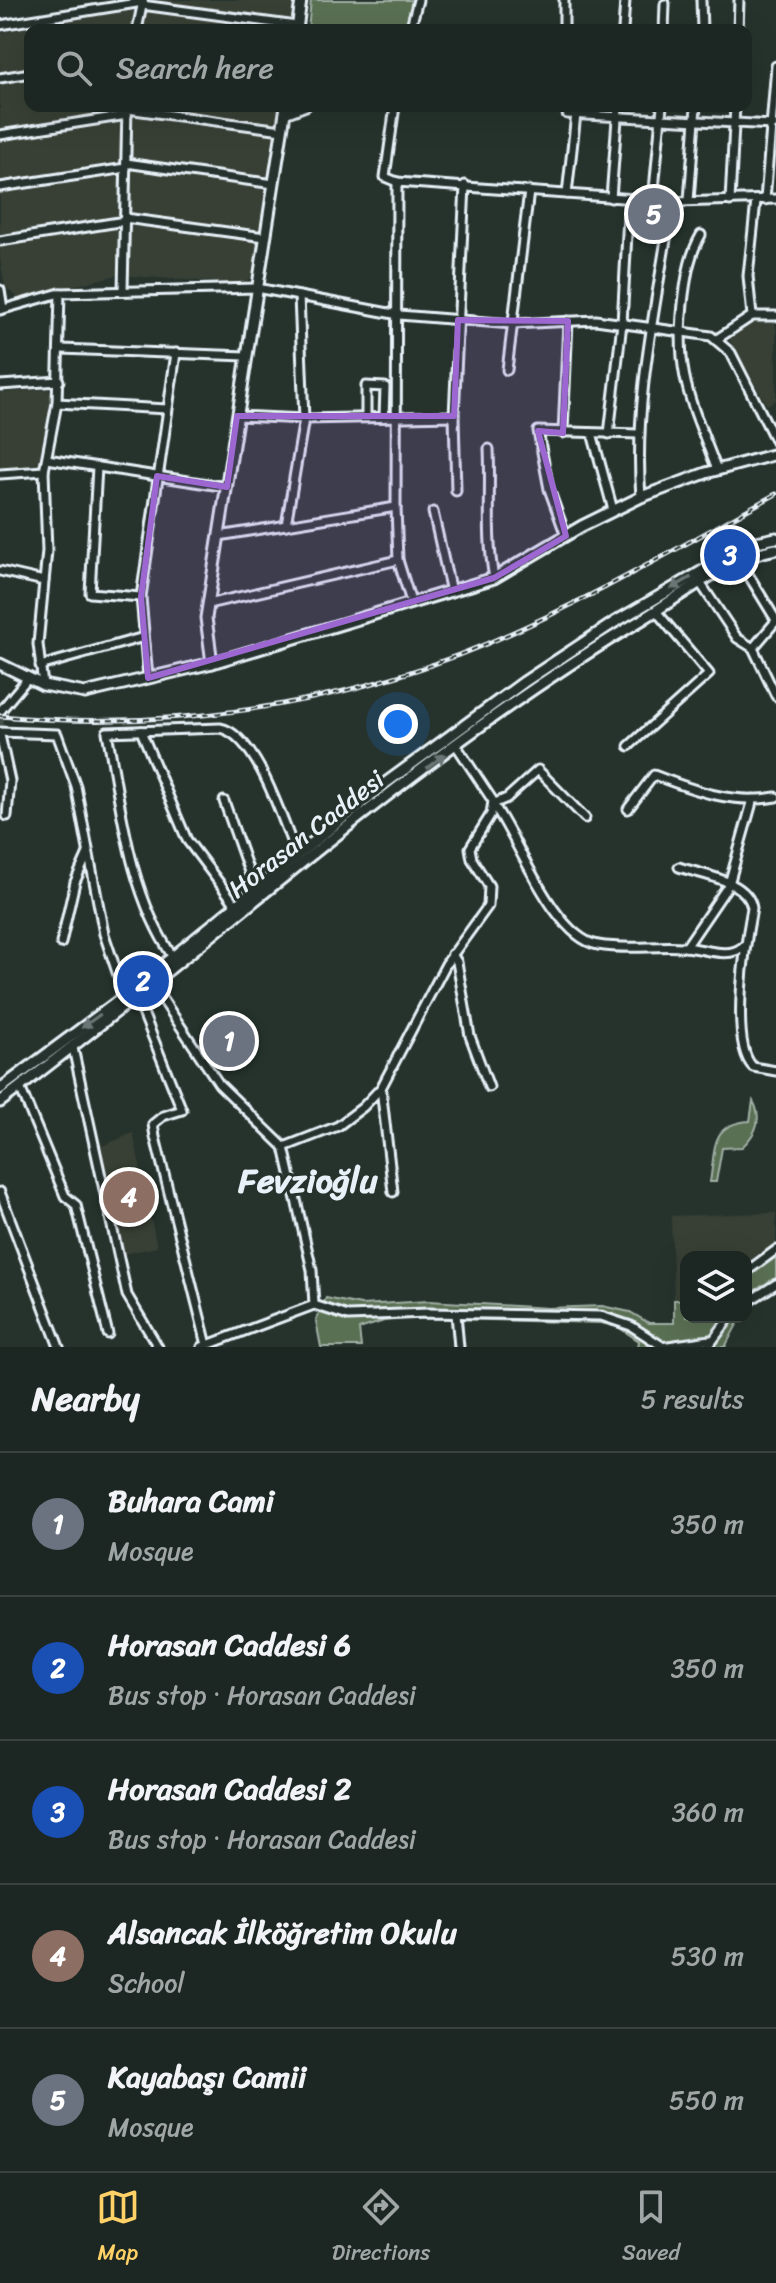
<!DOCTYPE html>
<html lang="en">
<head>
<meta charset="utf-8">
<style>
	:root { --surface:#1c2622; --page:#252e2a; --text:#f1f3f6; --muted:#a0a5a5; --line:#3a4340; --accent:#ffd166 }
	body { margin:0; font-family:Sriracha,sans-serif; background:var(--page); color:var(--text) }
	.controls { position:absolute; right:24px; bottom:24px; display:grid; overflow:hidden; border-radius:16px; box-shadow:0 8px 32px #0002 }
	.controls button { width:72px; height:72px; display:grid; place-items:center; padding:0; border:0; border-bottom:2px solid var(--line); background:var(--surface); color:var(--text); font:40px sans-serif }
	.you { position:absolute; left:398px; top:724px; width:28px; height:28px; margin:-20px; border:6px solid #fff; border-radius:50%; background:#1a73e8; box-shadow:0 0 0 12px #1a73e833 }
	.badge { display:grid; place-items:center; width:52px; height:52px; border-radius:50%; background:var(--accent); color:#fff; font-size:26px; font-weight:700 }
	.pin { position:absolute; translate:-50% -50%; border:4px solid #fff; box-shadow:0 2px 8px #0006 }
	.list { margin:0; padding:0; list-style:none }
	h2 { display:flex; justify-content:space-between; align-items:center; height:104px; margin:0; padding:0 32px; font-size:34px }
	h2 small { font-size:26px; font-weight:400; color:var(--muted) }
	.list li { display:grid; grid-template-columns:52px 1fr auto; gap:24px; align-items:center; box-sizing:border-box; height:144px; padding:0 32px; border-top:2px solid var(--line) }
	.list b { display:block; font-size:30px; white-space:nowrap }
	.list p { margin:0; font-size:26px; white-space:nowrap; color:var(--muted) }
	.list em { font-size:26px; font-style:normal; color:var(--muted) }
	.icon { flex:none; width:44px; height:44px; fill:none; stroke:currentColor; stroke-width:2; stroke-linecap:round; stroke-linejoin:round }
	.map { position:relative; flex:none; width:776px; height:1347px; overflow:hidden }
	.search { position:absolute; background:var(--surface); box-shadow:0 8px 32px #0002; left:24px; right:24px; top:24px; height:88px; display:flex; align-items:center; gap:20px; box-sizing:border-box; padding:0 28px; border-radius:16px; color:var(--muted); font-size:30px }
	.sheet { height:824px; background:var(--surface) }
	nav { display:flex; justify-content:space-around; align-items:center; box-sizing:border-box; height:112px; border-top:2px solid var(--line); background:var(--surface); font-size:22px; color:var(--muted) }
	nav a { display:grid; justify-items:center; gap:4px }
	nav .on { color:var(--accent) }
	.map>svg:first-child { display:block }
	.built { fill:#384036 }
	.green { fill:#5a6f53; stroke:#a1b0a6; stroke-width:2 }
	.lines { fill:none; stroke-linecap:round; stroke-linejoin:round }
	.street-tunnel { stroke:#43504b; stroke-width:7; stroke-dasharray:7 3.5; stroke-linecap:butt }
	.street-casing { stroke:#e8f1f8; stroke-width:13 }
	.secondary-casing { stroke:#e8f1f8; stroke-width:15 }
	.street { stroke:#26332d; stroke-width:7 }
	.secondary { stroke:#26332d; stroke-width:9 }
	.rail-casing { stroke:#e8f1f8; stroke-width:5 }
	.rail { stroke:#26332d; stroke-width:2; stroke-dasharray:6; stroke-linecap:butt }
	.oneway { fill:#6a7674 }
	.marked { fill:#9c67d0; fill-opacity:0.2; stroke:#9c67d0; stroke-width:6; stroke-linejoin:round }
	.labels { text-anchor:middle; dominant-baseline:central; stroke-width:6; stroke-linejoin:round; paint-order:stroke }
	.street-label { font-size:26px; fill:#e8f1f8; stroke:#26332d }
	.district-label { font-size:34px; font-weight:bold; fill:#e8f1f8; stroke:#26332d }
</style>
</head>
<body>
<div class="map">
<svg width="776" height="1347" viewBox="0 0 776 1347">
	<rect width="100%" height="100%" fill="#26332d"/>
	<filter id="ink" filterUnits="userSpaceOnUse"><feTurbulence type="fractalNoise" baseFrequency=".0125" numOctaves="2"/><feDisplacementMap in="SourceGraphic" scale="16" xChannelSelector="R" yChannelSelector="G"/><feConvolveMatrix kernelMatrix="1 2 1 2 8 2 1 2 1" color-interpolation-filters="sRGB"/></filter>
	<g filter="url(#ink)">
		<g class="built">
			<polygon points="135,0 295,0 291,30 30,30 30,106 279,106 253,274 245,284 117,275 19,299 5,286 0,258 0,33 132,9"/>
			<polygon points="756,310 771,313 776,328 776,400 767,405 723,328"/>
			<polygon points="47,389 54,395 40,470 0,469 0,393"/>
			<polygon points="133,1133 157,1247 123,1254 100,1147"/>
			<polygon points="776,1213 776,1253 746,1276 746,1257 686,1257 686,1300 674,1300 671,1216"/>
		</g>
		<g class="green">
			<polygon points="311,0 415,0 408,30 308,30"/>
			<path d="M753,1101C763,1118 756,1134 742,1147L722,1148L716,1182H710C716,1148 709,1124 750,1121Z"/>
			<polygon points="776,1253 776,1290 746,1309 746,1276"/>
			<polygon points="326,1298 361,1305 429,1301 548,1308 602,1306 630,1312 649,1323 674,1323 674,1300 686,1300 686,1317 741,1317 725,1347 638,1347 639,1341 618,1327 601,1323 417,1318 384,1321 359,1329 361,1347 321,1347 316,1321"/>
		</g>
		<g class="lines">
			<polyline class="street-tunnel" points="0,725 1,710"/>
			<g class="street-casing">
				<g id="street">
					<polyline points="564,0 564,30"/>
					<polyline points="701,0 702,30"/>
					<polyline points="142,5 297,26"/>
					<polyline points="0,25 143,2"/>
					<polyline points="137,30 143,1"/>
					<polyline points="410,30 418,0"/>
					<polyline points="623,30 625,0"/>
					<polyline points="664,30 665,4"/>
					<polyline points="738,30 739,0"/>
					<polyline points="0,78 30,73"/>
					<polyline points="395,106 385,177 397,182"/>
					<polyline points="566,106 567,114 773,125"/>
					<polyline points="127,109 282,130"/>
					<polyline points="285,114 306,106"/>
					<polyline points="0,135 127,115"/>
					<polyline points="126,163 274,184"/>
					<polyline points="0,187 126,168"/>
					<polyline points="567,194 576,114"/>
					<polyline points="611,198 618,106"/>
					<polyline points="653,200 662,106"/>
					<polyline points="765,200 776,66"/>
					<polyline points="689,201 696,106"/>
					<polyline points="730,201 735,106"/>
					<polyline points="125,218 265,237"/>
					<path d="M701,235C690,254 687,273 684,295C674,373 690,399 717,470"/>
					<polyline points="0,241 125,221"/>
					<polyline points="0,290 3,309"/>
					<polyline points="123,291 127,106"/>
					<polyline points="0,310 60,293 257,288 399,315 512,324 596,320 711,336 731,353 776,442"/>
					<polyline points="752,316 748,276 756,201"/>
					<polyline points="717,339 752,316 776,316"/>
					<polyline points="61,349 246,356"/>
					<polyline points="507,370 529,191"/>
					<polyline points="0,385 59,381"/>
					<polyline points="57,403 167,409"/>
					<polyline points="237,416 304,419 299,296"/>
					<polyline points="366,417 366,386 385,387 384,417"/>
					<polyline points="563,433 568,321"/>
					<polyline points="592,433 613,510"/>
					<polyline points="609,434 622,323 629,199"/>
					<path d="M489,449C491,492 486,536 494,578"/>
					<polyline points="47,459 227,487"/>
					<polyline points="97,467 90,593 141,597"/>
					<polyline points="0,474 44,471"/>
					<polyline points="456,491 454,416 465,185"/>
					<path d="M641,497C633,398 658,299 672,201"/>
					<polyline points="433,512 451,592"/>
					<polyline points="286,525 304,419 454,416"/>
					<polyline points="219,536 396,507"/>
					<polyline points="566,536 549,489 538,431 639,434"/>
					<polyline points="740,561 776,620"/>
					<polyline points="0,571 44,581"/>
					<polyline points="701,584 737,638 753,648 776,696"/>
					<polyline points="411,602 398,560 396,507 397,182 678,202 776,199"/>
					<polyline points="208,604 398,560"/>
					<polyline points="753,648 776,621"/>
					<polyline points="40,666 144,637"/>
					<polyline points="148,678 141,597 176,353"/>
					<polyline points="43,685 38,644 47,551 44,471 57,403 60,293"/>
					<polyline points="1,710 27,679"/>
					<polyline points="141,731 187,840 236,905"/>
					<polyline points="0,732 57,734 76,786 104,934 125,996"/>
					<polyline points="0,735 10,781 7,816"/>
					<polyline points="629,746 709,674 656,611"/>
					<polyline points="224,801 255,889"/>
					<path d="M628,809L654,775C693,790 733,805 776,797"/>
					<path d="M585,818L538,770L507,798L493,804C518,838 553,937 598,945C626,950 656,945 685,947C703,948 729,960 744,946"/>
					<path d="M679,867C702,875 748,880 752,908C746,940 729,1044 753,1067L776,1071"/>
					<polyline points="61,943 75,882 88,853"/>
					<polyline points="686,947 729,884 753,799"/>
					<polyline points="452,954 457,962 470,1036 489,1087"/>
					<path d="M173,957C129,893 121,807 107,732L220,728C257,735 283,822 296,854"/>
					<polyline points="153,985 219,1084 284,1147 312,1270 314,1305"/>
					<polyline points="137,998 182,1110 163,1116 153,1124 155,1137 207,1345"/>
					<polyline points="73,1048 127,1295 158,1347"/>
					<polyline points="20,1087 65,1196 76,1205 108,1334"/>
					<polyline points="381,1088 393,1192"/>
					<polyline points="284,1147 338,1126 363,1107 381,1088 446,964 488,906 489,886 472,859 470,848 491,814 493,801 456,745"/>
					<polyline points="0,1192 59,1347"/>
					<polyline points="746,1272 776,1250"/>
					<polyline points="746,1303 776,1284"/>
					<polyline points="456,1314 459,1347"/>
					<polyline points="202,1347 314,1305 348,1316 428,1313 601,1316 631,1326 662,1346"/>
					<polyline points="661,1347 710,1340"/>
					<polyline points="708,1347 730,1317"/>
				</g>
			</g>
			<g class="secondary-casing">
				<g id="secondary">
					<polyline points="297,30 301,0"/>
					<polyline points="212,663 206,618 286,106"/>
					<polyline points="0,664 43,685 85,693 212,663 494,578 582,526 641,497 706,473 776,454"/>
					<polyline points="0,1089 125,996 387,782 524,682 615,622 730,555 756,542 776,538"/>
					<path d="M0,1102C214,942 412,756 643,619C684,594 729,557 776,549"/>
				</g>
			</g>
			<use href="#street" class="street"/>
			<use href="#secondary" class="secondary"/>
			<g class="rail-casing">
				<path id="rail" d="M0,716C164,731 334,708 486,644C586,602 681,546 776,494"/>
			</g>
			<use href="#rail" class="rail"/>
		</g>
		<defs><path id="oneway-solid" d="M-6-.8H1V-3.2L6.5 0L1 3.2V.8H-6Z" transform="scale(2)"/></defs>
		<g class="oneway">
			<use href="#oneway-solid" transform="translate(681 583) rotate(150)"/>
			<use href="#oneway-solid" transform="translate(436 761) rotate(-37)"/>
			<use href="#oneway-solid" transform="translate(91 1021) rotate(144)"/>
		</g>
	</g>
	<path class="marked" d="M458,320L568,321L563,433L538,431L566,536L494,578L148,678L141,597L157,476L227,487L237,416H454Z"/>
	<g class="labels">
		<g class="street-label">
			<text transform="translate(306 834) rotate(-38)">Horasan Caddesi</text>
		</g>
		<g class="district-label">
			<text x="308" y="1181">Fevzioğlu</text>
		</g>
	</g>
</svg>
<div class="controls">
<button><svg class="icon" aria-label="layers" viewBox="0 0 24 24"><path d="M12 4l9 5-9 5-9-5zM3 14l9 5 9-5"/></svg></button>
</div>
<div class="you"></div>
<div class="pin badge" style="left:229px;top:1041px;background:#6b7280">1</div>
<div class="pin badge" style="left:143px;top:981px;background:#1a4fb4">2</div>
<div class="pin badge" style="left:730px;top:555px;background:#1a4fb4">3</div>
<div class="pin badge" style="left:129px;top:1197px;background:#8d6e63">4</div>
<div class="pin badge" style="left:654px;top:214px;background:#6b7280">5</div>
<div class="search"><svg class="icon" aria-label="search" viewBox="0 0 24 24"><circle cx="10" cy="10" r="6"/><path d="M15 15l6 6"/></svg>Search here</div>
</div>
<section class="sheet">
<h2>Nearby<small>5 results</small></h2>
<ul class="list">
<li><span class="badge" style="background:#6b7280">1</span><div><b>Buhara Cami</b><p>Mosque</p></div><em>350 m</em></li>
<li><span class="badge" style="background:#1a4fb4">2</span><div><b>Horasan Caddesi 6</b><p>Bus stop · Horasan Caddesi</p></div><em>350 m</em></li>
<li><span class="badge" style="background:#1a4fb4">3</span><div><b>Horasan Caddesi 2</b><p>Bus stop · Horasan Caddesi</p></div><em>360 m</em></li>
<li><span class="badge" style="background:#8d6e63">4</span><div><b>Alsancak İlköğretim Okulu</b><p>School</p></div><em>530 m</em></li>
<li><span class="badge" style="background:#6b7280">5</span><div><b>Kayabaşı Camii</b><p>Mosque</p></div><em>550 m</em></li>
</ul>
</section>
<nav>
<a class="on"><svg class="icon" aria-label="map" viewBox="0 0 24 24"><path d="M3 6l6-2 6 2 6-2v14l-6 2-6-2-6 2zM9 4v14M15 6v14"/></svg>Map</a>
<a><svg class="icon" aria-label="directions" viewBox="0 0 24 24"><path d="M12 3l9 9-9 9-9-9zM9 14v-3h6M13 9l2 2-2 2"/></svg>Directions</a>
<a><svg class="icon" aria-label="saved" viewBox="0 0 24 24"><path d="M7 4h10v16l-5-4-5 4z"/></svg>Saved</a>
</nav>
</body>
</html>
